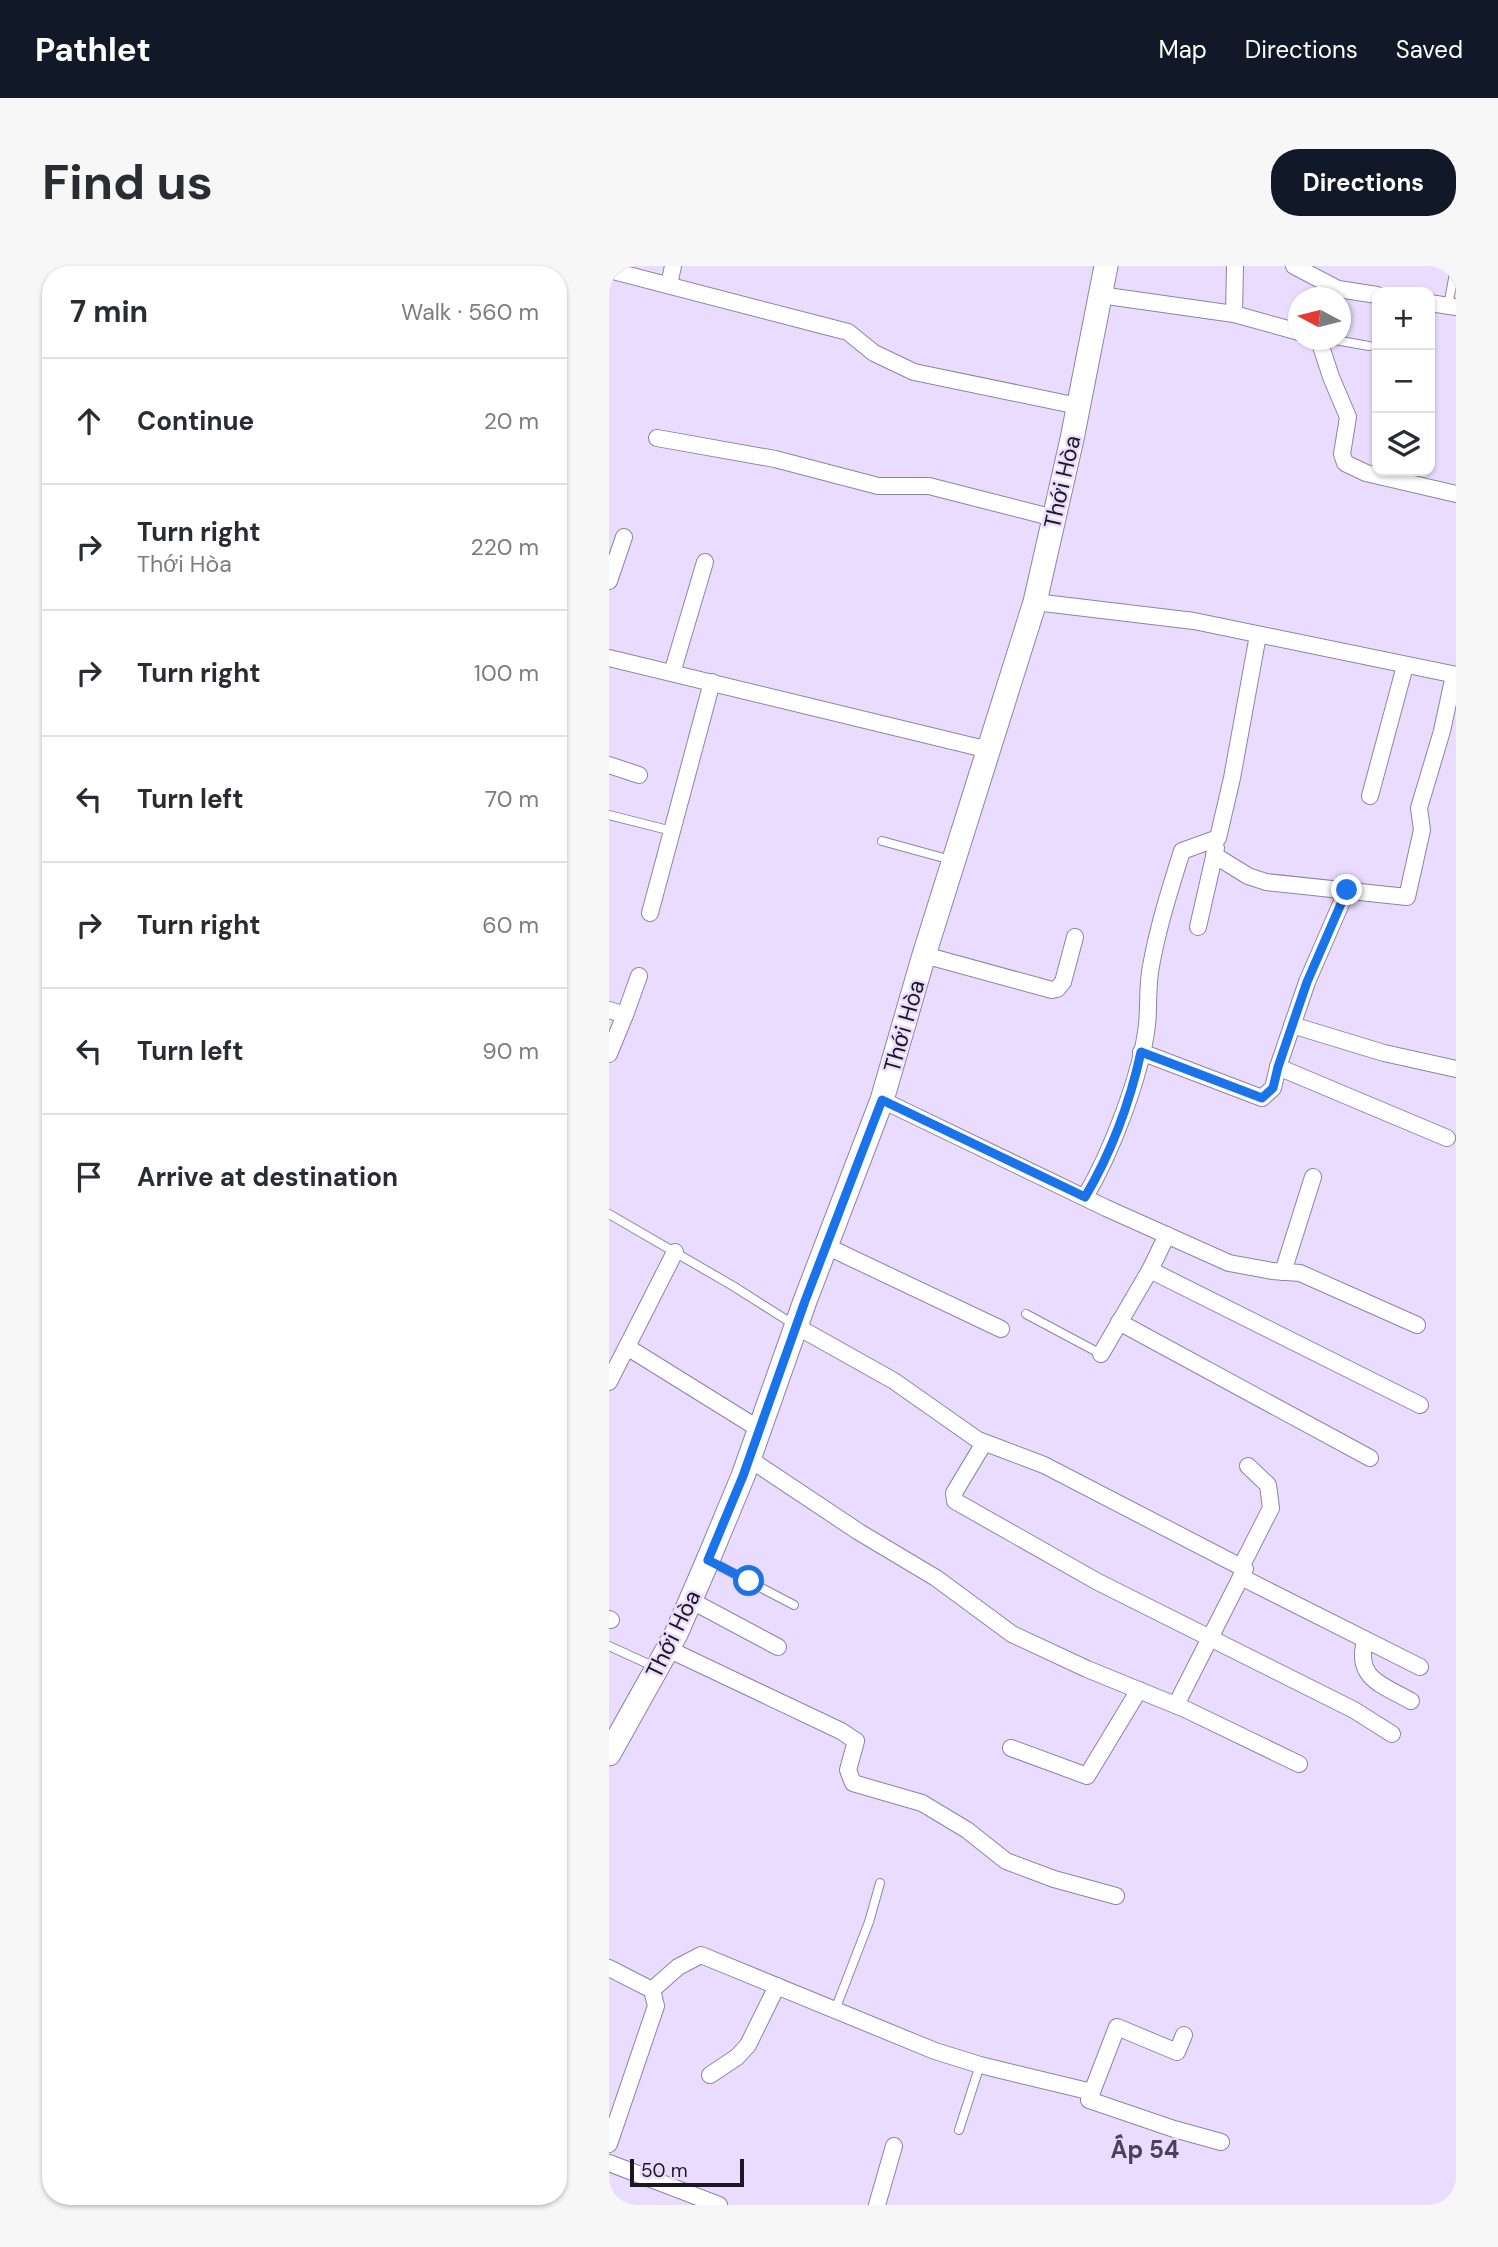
<!DOCTYPE html>
<html lang="en">
<head>
<meta charset="utf-8">
<style>
	:root { --surface:#fff; --page:#f7f7f7; --text:#2b2b33; --muted:#7c7c81; --line:#e1e1e2; --accent:#111827 }
	body { margin:0; font-family:"DM Sans",sans-serif; background:var(--page); color:var(--text) }
	.controls { position:absolute; right:21px; top:21px; display:grid; overflow:hidden; border-radius:14px; box-shadow:0 2px 5px #0004 }
	.controls button { width:63px; height:63px; display:grid; place-items:center; padding:0; border:0; border-bottom:2px solid var(--line); background:var(--surface); color:var(--text); font:35px sans-serif }
	.compass { position:absolute; left:679px; top:21px; width:63px; height:63px; border-radius:50%; background:var(--surface); box-shadow:0 2px 5px #0004; rotate:277deg }
	.scale { position:absolute; left:21px; bottom:18px; width:114px; box-sizing:border-box; padding-left:7px; border:4px solid #1c1723; border-top:0; font-size:19px; line-height:24px; white-space:nowrap; color:#1c1723; -webkit-text-stroke:5px #eadcfe; paint-order:stroke }
	.stop { position:absolute; width:21px; height:21px; margin:-16px; border:5px solid #1a73e8; border-radius:50%; background:#fff }
	.stop.end { background:#1a73e8; border-color:#fff; box-shadow:0 2px 7px #0008 }
	.list { margin:0; padding:0; list-style:none }
	h2 { display:flex; justify-content:space-between; align-items:center; height:91px; margin:0; padding:0 28px; font-size:30px }
	h2 small { font-size:23px; font-weight:400; color:var(--muted) }
	.list li { display:grid; grid-template-columns:46px 1fr auto; gap:21px; align-items:center; box-sizing:border-box; height:126px; padding:0 28px; border-top:2px solid var(--line) }
	.list b { display:block; font-size:26px; white-space:nowrap }
	.list p { margin:0; font-size:23px; white-space:nowrap; color:var(--muted) }
	.list em { font-size:23px; font-style:normal; color:var(--muted) }
	.icon { flex:none; width:38px; height:38px; fill:none; stroke:currentColor; stroke-width:2; stroke-linecap:round; stroke-linejoin:round }
	.map { position:relative; flex:none; width:847px; height:1939px; overflow:hidden; border-radius:28px }
	header { display:flex; align-items:center; gap:42px; box-sizing:border-box; height:98px; padding:0 35px; background:var(--accent); color:#fff }
	header strong { font-size:33px }
	nav { display:flex; gap:38px; margin-inline-start:auto; font-size:24px }
	.intro { display:flex; align-items:center; justify-content:space-between; box-sizing:border-box; height:168px; padding:0 42px }
	h1 { margin:0; font-size:49px }
	.button { padding:18px 32px; border-radius:28px; background:var(--accent); color:#fff; font-size:24px; font-weight:700 }
	main { display:flex; gap:42px; padding:0 42px }
	aside { flex:1; background:var(--surface); border-radius:28px; box-shadow:0 2px 5px #0004 }
	.map>svg:first-child { display:block }
	.lines { fill:none; stroke-linecap:round; stroke-linejoin:round }
	.lane-casing { stroke:#8f83a2; stroke-width:10 }
	.street-casing { stroke:#8f83a2; stroke-width:18 }
	.secondary-casing { stroke:#8f83a2; stroke-width:25 }
	.lane { stroke:#fff; stroke-width:8 }
	.street { stroke:#fff; stroke-width:16 }
	.secondary { stroke:#fff; stroke-width:23 }
	.route { stroke:#1a73e8; stroke-width:9 }
	.labels { text-anchor:middle; dominant-baseline:central; stroke-width:5; stroke-linejoin:round; paint-order:stroke }
	.street-label { font-size:23px; fill:#1c1723; stroke:#eadcfe }
	.neighbourhood-label { font-size:24px; font-weight:bold; fill:#4b3f5b; stroke:#eadcfe }
</style>
</head>
<body>
<header>
<strong>Pathlet</strong>
<nav><a>Map</a><a>Directions</a><a>Saved</a></nav>
</header>
<div class="intro"><h1>Find us</h1><a class="button">Directions</a></div>
<main>
<aside>
<h2>7 min<small>Walk · 560 m</small></h2>
<ul class="list">
<li><svg class="icon" aria-label="ahead" viewBox="0 0 24 24"><path d="M12 20V5M6 11l6-6 6 6"/></svg><div><b>Continue</b></div><em>20 m</em></li>
<li><svg class="icon" aria-label="right" viewBox="0 0 24 24"><path d="M7 20v-9h11M14 6l5 5-5 5"/></svg><div><b>Turn right</b><p>Thới Hòa</p></div><em>220 m</em></li>
<li><svg class="icon" aria-label="right" viewBox="0 0 24 24"><path d="M7 20v-9h11M14 6l5 5-5 5"/></svg><div><b>Turn right</b></div><em>100 m</em></li>
<li><svg class="icon" aria-label="left" viewBox="0 0 24 24"><path d="M17 20v-9H6M10 6l-5 5 5 5"/></svg><div><b>Turn left</b></div><em>70 m</em></li>
<li><svg class="icon" aria-label="right" viewBox="0 0 24 24"><path d="M7 20v-9h11M14 6l5 5-5 5"/></svg><div><b>Turn right</b></div><em>60 m</em></li>
<li><svg class="icon" aria-label="left" viewBox="0 0 24 24"><path d="M17 20v-9H6M10 6l-5 5 5 5"/></svg><div><b>Turn left</b></div><em>90 m</em></li>
<li><svg class="icon" aria-label="arrive" viewBox="0 0 24 24"><path d="M6 21V4h12l-3 4 3 4H6"/></svg><div><b>Arrive at destination</b></div></li>
</ul>
</aside>
<div class="map">
<svg width="847" height="1939" viewBox="0 0 847 1939">
	<rect width="100%" height="100%" fill="#eadcfe"/>
	<g class="lines">
		<g class="lane-casing">
			<g id="lane">
				<polyline points="839,40 846,2"/>
				<polyline points="726,74 760,80"/>
				<polyline points="0,549 63,565"/>
				<polyline points="273,575 342,594"/>
				<polyline points="0,948 124,1020 184,1058"/>
				<polyline points="417,1048 492,1088"/>
				<polyline points="101,1295 185,1339"/>
				<polyline points="0,1380 46,1401"/>
				<polyline points="226,1744 260,1656 271,1617"/>
				<polyline points="350,1864 371,1799"/>
			</g>
		</g>
		<g class="street-casing">
			<g id="street">
				<polyline points="626,0 625,48 690,66"/>
				<polyline points="685,0 729,23 768,29"/>
				<polyline points="0,4 239,66 265,87 305,106 469,140"/>
				<polyline points="60,19 64,0"/>
				<polyline points="491,29 625,48"/>
				<polyline points="821,37 847,41"/>
				<polyline points="710,74 722,111 739,151 733,188 736,197 757,207 847,228"/>
				<polyline points="48,172 166,193 269,220 320,220 445,252"/>
				<polyline points="0,315 15,271"/>
				<polyline points="426,336 585,355 847,409"/>
				<polyline points="0,392 380,484"/>
				<polyline points="63,407 96,296"/>
				<polyline points="0,499 30,509"/>
				<polyline points="761,530 796,400"/>
				<polyline points="605,589 639,610 657,616 798,631 813,564 810,542 833,465 845,409"/>
				<polyline points="41,647 103,416"/>
				<polyline points="589,661 607,582"/>
				<polyline points="315,689 443,724 448,723 454,716 466,671"/>
				<polyline points="0,744 16,749 0,788"/>
				<polyline points="16,749 30,710"/>
				<polyline points="683,759 775,787 847,803"/>
				<polyline points="532,786 653,832 664,822 669,801 698,716 738,624"/>
				<polyline points="669,801 838,872"/>
				<polyline points="273,834 497,942 620,997 663,1005 691,1007 808,1059"/>
				<path d="M476,931C502,887 532,810 538,759C540,740 538,719 542,700C549,661 561,623 573,585L609,572L623,512L649,369"/>
				<polyline points="217,980 392,1063"/>
				<polyline points="541,1004 811,1139"/>
				<polyline points="674,1006 704,911"/>
				<polyline points="510,1056 761,1192"/>
				<polyline points="187,1060 285,1115 369,1174 435,1199 636,1303 567,1439"/>
				<polyline points="18,1081 150,1163"/>
				<polyline points="492,1088 541,1004 558,969"/>
				<polyline points="0,1116 66,986"/>
				<polyline points="375,1177 345,1227 346,1235 489,1316 745,1444 783,1468"/>
				<polyline points="139,1192 250,1266 327,1312 403,1368 478,1403 576,1443 690,1498"/>
				<polyline points="632,1301 662,1242 659,1219 639,1200"/>
				<polyline points="632,1311 811,1401"/>
				<polyline points="81,1334 169,1381"/>
				<polyline points="0,1353 2,1354"/>
				<path d="M756,1375C746,1413 774,1419 802,1435"/>
				<polyline points="59,1383 232,1465 247,1475 239,1504 244,1517 313,1537 358,1564 397,1595 445,1613 507,1630"/>
				<polyline points="402,1482 478,1510 530,1424"/>
				<polyline points="0,1702 43,1724 47,1740 0,1878"/>
				<polyline points="43,1724 69,1701 92,1689 326,1785 371,1799 483,1826 480,1834 565,1863 612,1876"/>
				<polyline points="101,1809 128,1791 139,1779 168,1720"/>
				<polyline points="483,1826 508,1761 568,1786 575,1769"/>
				<polyline points="0,1897 110,1939"/>
				<polyline points="268,1939 285,1880"/>
			</g>
		</g>
		<g class="secondary-casing">
			<polyline id="secondary" points="0,1488 67,1368 99,1294 134,1210 196,1035 273,834 315,689 426,336 463,173 497,0"/>
		</g>
		<use href="#lane" class="lane"/>
		<use href="#street" class="street"/>
		<use href="#secondary" class="secondary"/>
	</g>
	<g class="lines">
		<path class="route" d="M140,1315L99,1294L134,1210L196,1035L273,834L476,931C502,887 521,836 532,786L653,832L664,822L669,801L698,716L738,624"/>
	</g>
	<g class="labels">
		<g class="street-label">
			<text transform="translate(453 216) rotate(-77)">Thới Hòa</text>
			<text transform="translate(295 760) rotate(-74)">Thới Hòa</text>
			<text transform="translate(64 1368) rotate(-64)">Thới Hòa</text>
		</g>
		<g class="neighbourhood-label">
			<text x="536" y="1883">Ấp 54</text>
		</g>
	</g>
</svg>
<div class="controls">
<button>+</button>
<button>−</button>
<button><svg class="icon" aria-label="layers" viewBox="0 0 24 24"><path d="M12 4l9 5-9 5-9-5zM3 14l9 5 9-5"/></svg></button>
</div>
<svg class="compass" viewBox="-18 -18 36 36"><path d="M0-13l5 13h-10z" fill="#e53935"/><path d="M0 13l5-13h-10z" fill="#7c7c81"/></svg>
<div class="scale">50 m</div>
<div class="stop" style="left:140px;top:1315px"></div>
<div class="stop end" style="left:738px;top:624px"></div>
</div>
</main>
</body>
</html>
